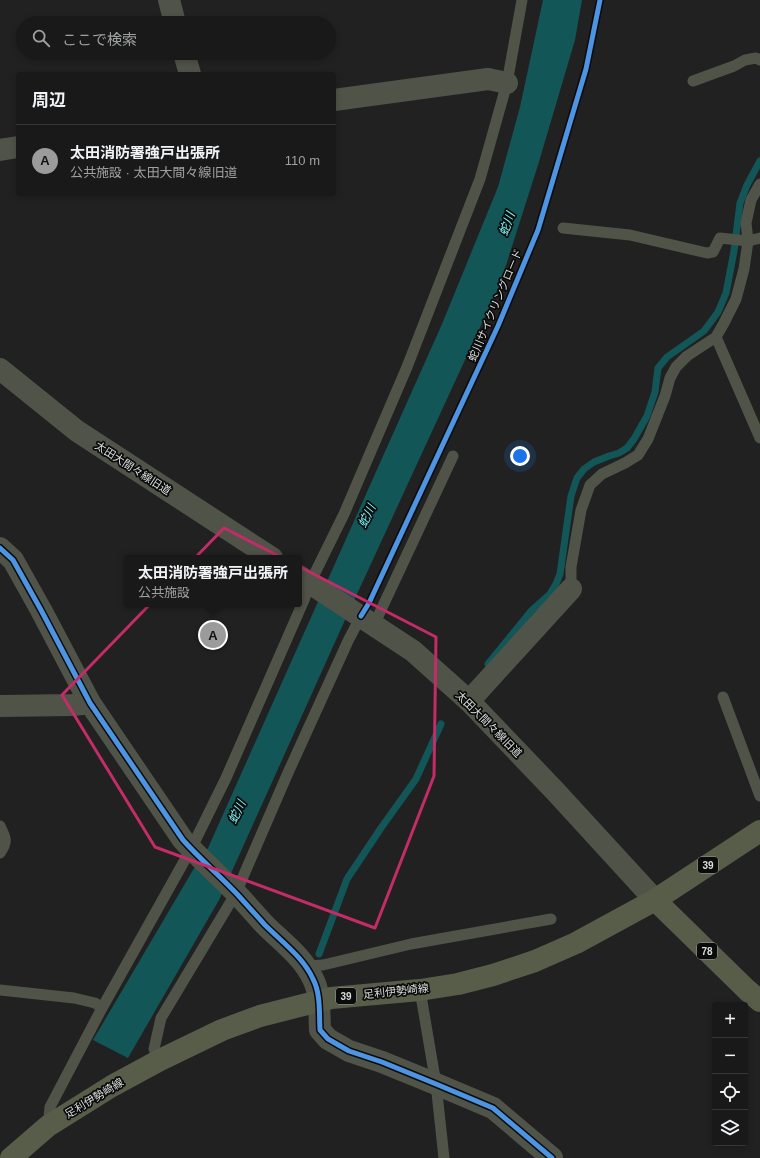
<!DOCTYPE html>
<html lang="ja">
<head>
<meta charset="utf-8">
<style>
	:root { --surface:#181918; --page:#252625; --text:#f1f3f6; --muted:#9fa0a2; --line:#363837; --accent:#9a9b9a }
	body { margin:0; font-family:Helvetica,"Noto Sans JP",sans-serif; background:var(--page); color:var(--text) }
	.controls { position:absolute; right:12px; bottom:12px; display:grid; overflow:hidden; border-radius:4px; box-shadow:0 2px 6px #0003 }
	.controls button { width:36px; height:36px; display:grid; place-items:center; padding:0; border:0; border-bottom:1px solid var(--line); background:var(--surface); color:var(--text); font:20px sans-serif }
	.you { position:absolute; left:520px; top:456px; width:14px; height:14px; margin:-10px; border:3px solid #fff; border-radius:50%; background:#1a73e8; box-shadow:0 0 0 6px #1a73e833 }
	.badge { display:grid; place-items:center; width:26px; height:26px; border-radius:50%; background:var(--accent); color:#111; font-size:13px; font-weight:700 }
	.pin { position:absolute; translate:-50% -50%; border:2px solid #fff; box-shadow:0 1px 4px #0006 }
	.popup { position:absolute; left:124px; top:555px; width:178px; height:52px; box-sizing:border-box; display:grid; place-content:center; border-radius:4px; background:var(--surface); filter:drop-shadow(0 1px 3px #0005); font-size:13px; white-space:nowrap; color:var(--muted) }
	.popup b { font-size:15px; color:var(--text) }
	.popup::after { content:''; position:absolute; left:50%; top:100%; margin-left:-8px; border:8px solid transparent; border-top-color:var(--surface) }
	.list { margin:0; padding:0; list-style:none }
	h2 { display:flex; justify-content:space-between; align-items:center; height:52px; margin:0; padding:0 16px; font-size:17px }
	h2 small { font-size:13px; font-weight:400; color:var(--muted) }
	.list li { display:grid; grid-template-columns:26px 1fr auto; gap:12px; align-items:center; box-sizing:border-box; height:72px; padding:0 16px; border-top:1px solid var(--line) }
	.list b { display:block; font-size:15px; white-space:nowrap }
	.list p { margin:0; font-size:13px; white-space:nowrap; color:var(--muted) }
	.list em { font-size:13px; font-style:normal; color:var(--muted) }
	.icon { flex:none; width:22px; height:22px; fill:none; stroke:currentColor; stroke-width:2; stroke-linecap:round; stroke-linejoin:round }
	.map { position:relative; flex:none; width:760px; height:1158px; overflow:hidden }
	.search { position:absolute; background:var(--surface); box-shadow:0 2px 6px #0003; left:16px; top:16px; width:320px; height:44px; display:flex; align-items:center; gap:10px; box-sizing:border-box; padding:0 14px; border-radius:22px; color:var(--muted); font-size:15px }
	.panel { position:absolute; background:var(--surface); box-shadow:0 2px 6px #0003; left:16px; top:72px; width:320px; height:124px; border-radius:4px }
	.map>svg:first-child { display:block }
	.water { fill:#135658 }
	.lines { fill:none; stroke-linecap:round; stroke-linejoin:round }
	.stream { stroke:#135658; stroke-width:7 }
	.service { stroke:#505348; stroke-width:11 }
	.minor { stroke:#505348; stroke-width:22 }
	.tertiary { stroke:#505348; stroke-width:22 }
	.primary { stroke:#585d4a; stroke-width:22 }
	.cycleway-casing { stroke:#0a0b0a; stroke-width:8 }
	.cycleway { stroke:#4d94e3; stroke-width:5 }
	.marked { fill:none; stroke:#c42c68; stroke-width:3; stroke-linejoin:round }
	.labels { text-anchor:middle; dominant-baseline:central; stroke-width:3.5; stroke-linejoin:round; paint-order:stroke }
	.shield { fill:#0a0b0a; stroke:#9c9e9c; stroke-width:1 }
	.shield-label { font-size:10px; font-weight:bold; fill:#dbdddb }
	.street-label { font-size:11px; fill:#dbdddb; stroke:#0a0b0a }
	.water-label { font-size:12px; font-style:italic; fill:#7bfbff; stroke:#0a0b0a }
</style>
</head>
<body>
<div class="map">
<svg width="760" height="1158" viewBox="0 0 760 1158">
	<rect width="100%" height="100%" fill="#202120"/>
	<polygon class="water" points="543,0 582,0 575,40 538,165 500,284 340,631 219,900 128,1058 93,1040 193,870 208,848 442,324 498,187 520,107"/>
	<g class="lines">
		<g class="stream">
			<polyline points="488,664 532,610 550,594 556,584 560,574 571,496 577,478 584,469 594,462 609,456 619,453 627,448 634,439 647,416 655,392 658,368 667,357 704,331 718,312 726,293 734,251 740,203 747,185 760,161"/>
			<polyline points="319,954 347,879 381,828 416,779 441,724"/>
		</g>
		<g class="service">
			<polyline points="693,81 734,66 745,60 756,58 760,60"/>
			<polyline points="563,228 630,235 707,253 713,252 720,238 748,241 760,238"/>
			<polyline points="716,337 760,438"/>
			<polyline points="571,589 571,567 581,510 590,485 602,474 625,463 638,455 648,439 665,396 670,378 676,367 687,356 716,337 724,323 736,299 744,269 748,241 746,223 751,200 760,184"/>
			<polyline points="374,625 453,456"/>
			<polyline points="723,697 760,796"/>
			<path d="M0,826C6,838 8,842 0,853"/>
			<polyline points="306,966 323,965 411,944 551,919"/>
			<polyline points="0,990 74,998 95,1003 102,1008"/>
			<polyline points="420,990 436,1084 444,1158"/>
			<polyline points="160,1060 154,1049 161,1018 236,893 287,775 348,641 361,616"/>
			<polyline points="48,1126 50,1107 102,1008 191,849 226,778 304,600 310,583 344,514 407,367 480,179 507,83 522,0"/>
		</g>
		<g class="minor">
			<polyline points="488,79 507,83"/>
			<polyline points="0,150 18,147"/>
			<path d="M0,548L13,560L41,610L90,703L183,840C200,859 219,875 237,894C246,904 256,915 265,925C282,942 303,957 313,979C321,994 319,1014 320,1030L328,1039L349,1051L382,1062L436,1084L493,1108L552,1158"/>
			<polyline points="469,701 571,589"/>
			<polyline points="0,706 73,705 90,703"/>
		</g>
		<g class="tertiary">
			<polyline points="169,0 175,23"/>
			<polyline points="184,53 190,74"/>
			<polyline points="334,100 488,79"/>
			<polyline points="0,369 77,431 272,558"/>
			<polyline points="299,576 413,651 469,701 555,791 655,900"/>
		</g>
		<g class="primary">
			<polyline points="655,900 747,990 760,1001"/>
			<polyline points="11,1158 48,1126 112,1086 160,1060 222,1030 260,1016 331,998 420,990 458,984 493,975 535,961 576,943 655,900 760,831"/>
		</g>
		<g class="cycleway-casing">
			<g id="cycleway">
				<path d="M0,548L13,560L41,610L90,703L183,840C200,859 219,875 237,894C246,904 256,915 265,925C282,942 303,957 313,979C321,994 319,1014 320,1030L328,1039L349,1051L382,1062L436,1084L493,1108L552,1158"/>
				<polyline points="361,616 369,603 498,326 538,230 586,69 600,0"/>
			</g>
		</g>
		<use href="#cycleway" class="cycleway"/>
	</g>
	<path class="marked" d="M224,528L436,637L434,776L375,928L155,847L62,695Z"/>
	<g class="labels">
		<g class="shield">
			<rect x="698" y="857" width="20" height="16" rx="3"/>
			<rect x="697" y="943" width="20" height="16" rx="3"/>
			<rect x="336" y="988" width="20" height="16" rx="3"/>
		</g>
		<g class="shield-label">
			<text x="708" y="865">39</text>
			<text x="707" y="951">78</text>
			<text x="346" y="996">39</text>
		</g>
		<g class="street-label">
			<text transform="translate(495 305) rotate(-67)">蛇川サイクリングロード</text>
			<text transform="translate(133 468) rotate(33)">太田大間々線旧道</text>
			<text transform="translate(489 724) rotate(45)">太田大間々線旧道</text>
			<text transform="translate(396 991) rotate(-6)">足利伊勢崎線</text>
			<text transform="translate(94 1098) rotate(-31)">足利伊勢崎線</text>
		</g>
		<g class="water-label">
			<text transform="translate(507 224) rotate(-70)">蛇川</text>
			<text transform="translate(367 516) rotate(-64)">蛇川</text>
			<text transform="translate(237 812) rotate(-65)">蛇川</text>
		</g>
	</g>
</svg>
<div class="controls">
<button>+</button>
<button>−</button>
<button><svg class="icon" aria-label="locate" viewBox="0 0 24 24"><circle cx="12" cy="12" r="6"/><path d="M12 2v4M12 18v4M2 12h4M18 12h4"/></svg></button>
<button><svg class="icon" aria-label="layers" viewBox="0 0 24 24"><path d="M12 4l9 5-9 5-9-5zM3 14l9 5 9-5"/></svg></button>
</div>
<div class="you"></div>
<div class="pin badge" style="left:213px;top:635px">A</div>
<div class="popup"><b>太田消防署強戸出張所</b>公共施設</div>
<div class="search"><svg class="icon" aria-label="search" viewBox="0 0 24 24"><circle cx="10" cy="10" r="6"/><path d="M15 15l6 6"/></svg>ここで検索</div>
<section class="panel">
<h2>周辺<small></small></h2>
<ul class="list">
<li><span class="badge">A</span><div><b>太田消防署強戸出張所</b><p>公共施設 · 太田大間々線旧道</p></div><em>110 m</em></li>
</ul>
</section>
</div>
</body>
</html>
